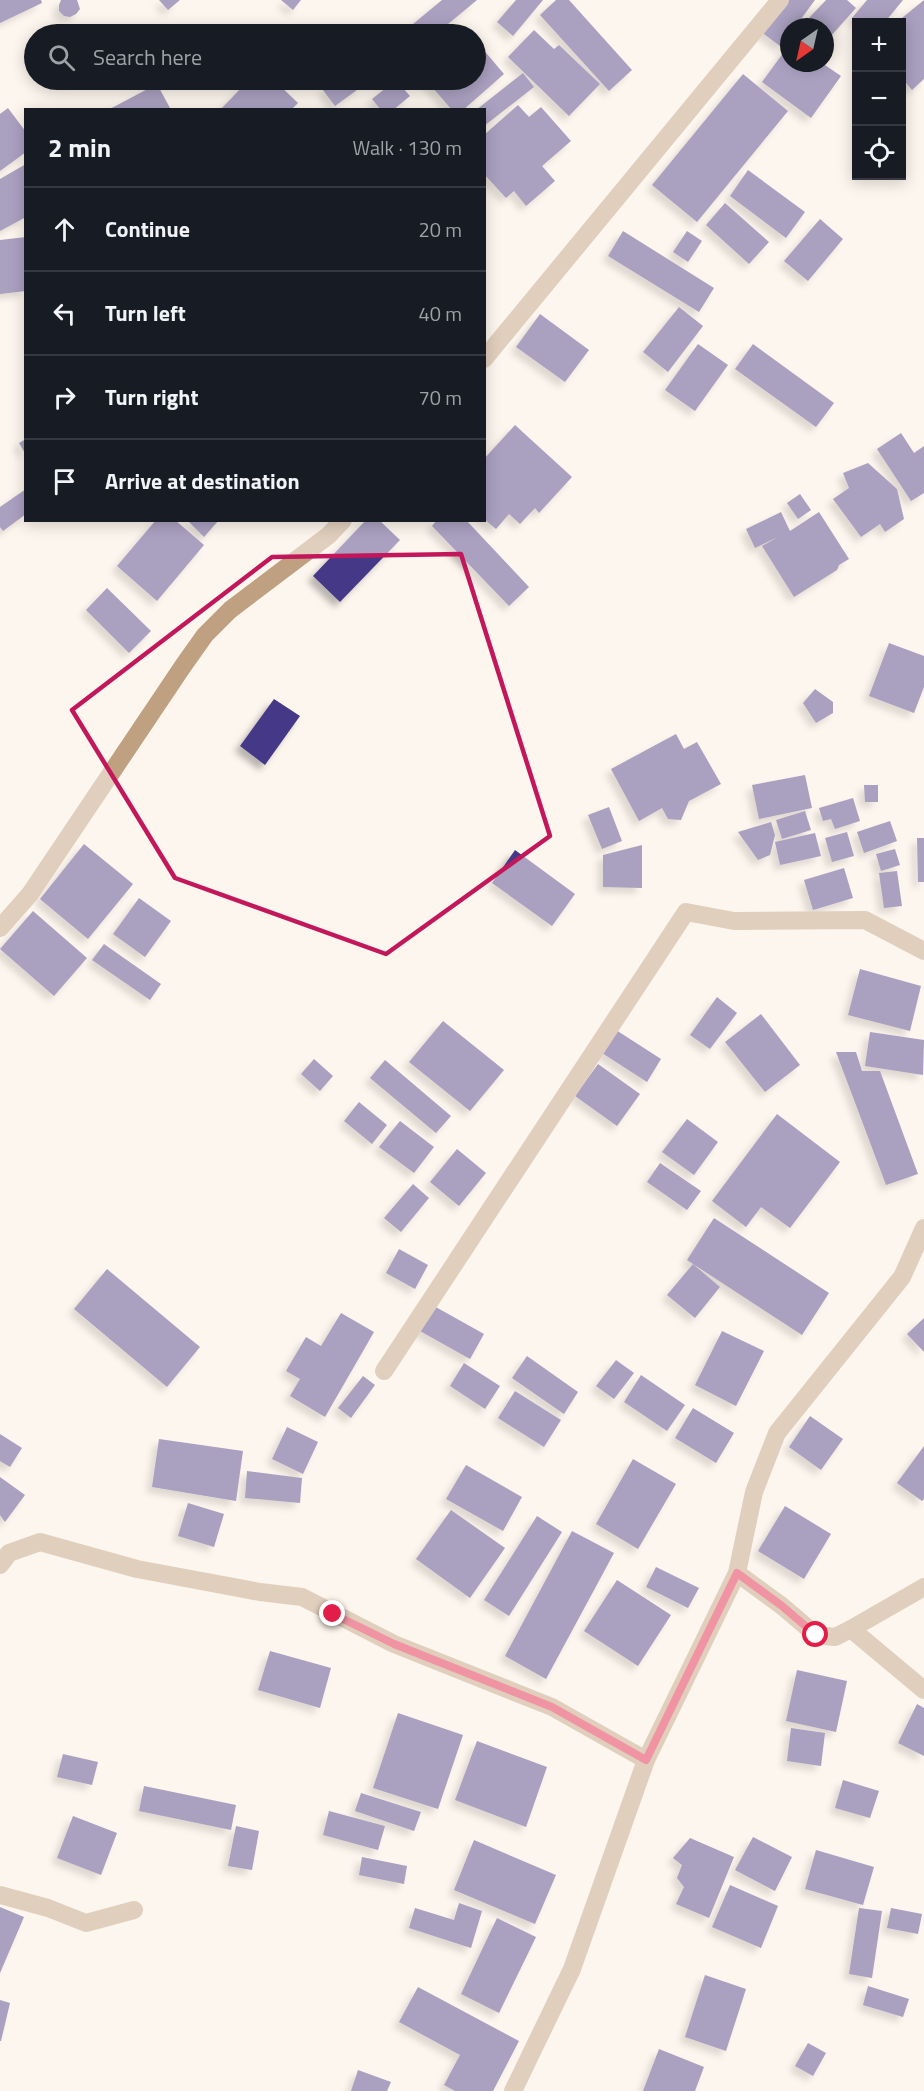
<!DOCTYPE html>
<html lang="en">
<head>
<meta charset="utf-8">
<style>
	:root { --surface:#171b24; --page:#242831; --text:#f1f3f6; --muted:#9ea1a6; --line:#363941 }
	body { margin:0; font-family:"Titillium Web",sans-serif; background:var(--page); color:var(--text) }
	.controls { position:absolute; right:18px; top:18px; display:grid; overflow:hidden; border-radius:0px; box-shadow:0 3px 15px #0003 }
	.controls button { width:54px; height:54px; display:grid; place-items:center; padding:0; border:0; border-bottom:2px solid var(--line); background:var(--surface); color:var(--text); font:30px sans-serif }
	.compass { position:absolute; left:780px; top:18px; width:54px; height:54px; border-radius:50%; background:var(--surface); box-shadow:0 3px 15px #0003; rotate:214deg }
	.stop { position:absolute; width:18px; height:18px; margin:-14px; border:4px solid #e11d48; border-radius:50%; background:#fff }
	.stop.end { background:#e11d48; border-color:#fff; box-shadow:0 2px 6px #0008 }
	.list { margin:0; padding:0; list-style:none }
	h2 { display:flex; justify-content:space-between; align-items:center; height:78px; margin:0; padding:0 24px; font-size:26px }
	h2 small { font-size:20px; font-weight:400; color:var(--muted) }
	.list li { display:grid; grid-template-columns:39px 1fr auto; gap:18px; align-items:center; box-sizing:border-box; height:84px; padding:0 24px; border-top:2px solid var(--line) }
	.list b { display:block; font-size:22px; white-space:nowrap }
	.list em { font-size:20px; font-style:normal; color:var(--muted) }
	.icon { flex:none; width:33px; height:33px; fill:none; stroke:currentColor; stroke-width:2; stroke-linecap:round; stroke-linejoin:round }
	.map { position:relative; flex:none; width:924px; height:2091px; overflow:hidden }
	.search { position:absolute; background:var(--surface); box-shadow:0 3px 15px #0003; left:24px; top:24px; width:462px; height:66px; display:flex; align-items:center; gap:15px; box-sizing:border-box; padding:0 21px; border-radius:33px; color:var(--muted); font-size:22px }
	.panel { position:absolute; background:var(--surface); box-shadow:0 3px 15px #0003; left:24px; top:108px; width:462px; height:414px; border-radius:0px }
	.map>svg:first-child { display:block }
	.building { fill:#453887; filter:url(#shadow) }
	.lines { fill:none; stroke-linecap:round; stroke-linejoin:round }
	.minor { stroke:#bfa080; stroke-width:18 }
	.route { stroke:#e11d48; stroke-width:8 }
	.marked { fill:none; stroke:#c2185b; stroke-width:4.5; stroke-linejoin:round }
</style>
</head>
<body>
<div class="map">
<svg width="924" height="2091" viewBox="0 0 924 2091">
	<defs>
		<filter id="shadow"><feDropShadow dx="-5.5" dy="5.5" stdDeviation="3" flood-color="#0004"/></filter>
	</defs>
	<rect width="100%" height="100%" fill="#fdf6ee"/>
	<g class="building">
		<polygon points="0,0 41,0 42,3 0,23"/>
		<polygon points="61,0 77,0 80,9 76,14 70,17 64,16 59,11 59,5"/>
		<polygon points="159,0 180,0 168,10"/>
		<polygon points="281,0 301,0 293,10"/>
		<polygon points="442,0 477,0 436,34 401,34"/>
		<polygon points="516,0 543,0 513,36 497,22"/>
		<polygon points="556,0 569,0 632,70 609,91 540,15"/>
		<polygon points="784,0 815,0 795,27 789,27 789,34 780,46 760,31"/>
		<polygon points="826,0 847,0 856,8 830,37 825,32 825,27 819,27 809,18"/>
		<polygon points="867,0 903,0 885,22 858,22 852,18"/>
		<polygon points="924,0 924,79 912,90 902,78 902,22 897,22"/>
		<polygon points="534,30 554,49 559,45 600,84 569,116 508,57"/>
		<polygon points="476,41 504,74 463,110 452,110 426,80 476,80"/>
		<polygon points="789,45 789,63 822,63 841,76 811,118 762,82"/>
		<polygon points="523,73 534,87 484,126 484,110 476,110"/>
		<polygon points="743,74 788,111 697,222 652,185"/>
		<polygon points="249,80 274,80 298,103 291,110 220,110"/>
		<polygon points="337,80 356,80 361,87 335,106 323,90"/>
		<polygon points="396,80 410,96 393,110 381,110 372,99"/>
		<polygon points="157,84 170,108 108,110"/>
		<polygon points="518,105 529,117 541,107 571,141 542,166 555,181 526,206 514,191 506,198 484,174 484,135"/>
		<polygon points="8,108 26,132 26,152 0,171 0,114"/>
		<polygon points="26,164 26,217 0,231 0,179"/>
		<polygon points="748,170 805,212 786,238 730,196"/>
		<polygon points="725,203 769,242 749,264 706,225"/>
		<polygon points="820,219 843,239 808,281 784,261"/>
		<polygon points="623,231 714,288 699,312 608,256"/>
		<polygon points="687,231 702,241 688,262 673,252"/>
		<polygon points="26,237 26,291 0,294 0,240"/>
		<polygon points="679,307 703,326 668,372 643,352"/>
		<polygon points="540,314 589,350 565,382 516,347"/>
		<polygon points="698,344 728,365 695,411 665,390"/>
		<polygon points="753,344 834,403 816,427 735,369"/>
		<polygon points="515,425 572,477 539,513 535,508 520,524 509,514 496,529 484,519 484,459"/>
		<polygon points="901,433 914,453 924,446 924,493 911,501 877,449"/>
		<polygon points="26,439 26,455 19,443"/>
		<polygon points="868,463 897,489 904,519 885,532 880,524 861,537 833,499 849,488 843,473"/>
		<polygon points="26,489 26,514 3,531 0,527 0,507"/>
		<polygon points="800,494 811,510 798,519 787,503"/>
		<polygon points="781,512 790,531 819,512 849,559 839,565 837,570 794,597 762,546 778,537 755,548 746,529"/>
		<polygon points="156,520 175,520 204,545 157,601 117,566"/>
		<polygon points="187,520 219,520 204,537"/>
		<polygon points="366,520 379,520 400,540 340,602 313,576"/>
		<polygon points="437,520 466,520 529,587 509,606 432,526"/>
		<polygon points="107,588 151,631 129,653 86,610"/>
		<polygon points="889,643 924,656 924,687 914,713 869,696"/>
		<polygon points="815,689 833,702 833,713 816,723 803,703"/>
		<polygon points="274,699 300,716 265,765 240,746"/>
		<polygon points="676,734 684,749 697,742 721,784 689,801 681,820 668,819 662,808 639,821 611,769"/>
		<polygon points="805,775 812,808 759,819 752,785"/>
		<polygon points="864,785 878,785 878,802 865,802"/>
		<polygon points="853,798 860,821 835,829 831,819 823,821 819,808"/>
		<polygon points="609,807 622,841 602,849 588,815"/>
		<polygon points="805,811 811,830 782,839 776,820"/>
		<polygon points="890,821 897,841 864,853 857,832"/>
		<polygon points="771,822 775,835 770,855 758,860 738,832"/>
		<polygon points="847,832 854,856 832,862 825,838"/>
		<polygon points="815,833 821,856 780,865 775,842"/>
		<polygon points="917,838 924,838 924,882 918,882"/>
		<polygon points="84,844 133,884 88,939 40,899"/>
		<polygon points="642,845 642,888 603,887 603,855"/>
		<polygon points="895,849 900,865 881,871 876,854"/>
		<polygon points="515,850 575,894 552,926 492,883"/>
		<polygon points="844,868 853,898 813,910 804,880"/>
		<polygon points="897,871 902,906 884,908 879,873"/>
		<polygon points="139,898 171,921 145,957 113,934"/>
		<polygon points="33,911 87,958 54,996 0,949"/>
		<polygon points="104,944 161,984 150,1000 92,960"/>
		<polygon points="860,969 921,986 910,1031 848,1015"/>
		<polygon points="717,997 737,1013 710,1049 690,1035"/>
		<polygon points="761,1014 800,1065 765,1092 725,1042"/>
		<polygon points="443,1021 504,1070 470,1111 409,1062"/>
		<polygon points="616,1030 661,1059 647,1082 602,1053"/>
		<polygon points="870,1032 924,1040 923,1075 865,1066"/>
		<polygon points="836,1052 856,1052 862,1071 880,1071 918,1174 886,1185"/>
		<polygon points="314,1059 333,1076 320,1091 301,1074"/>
		<polygon points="385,1060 451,1116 436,1133 370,1078"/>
		<polygon points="598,1064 640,1094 617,1126 575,1096"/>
		<polygon points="359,1102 387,1125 372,1144 344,1121"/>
		<polygon points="777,1114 840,1162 790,1228 761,1207 746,1227 712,1201"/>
		<polygon points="687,1119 718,1142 694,1175 662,1152"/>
		<polygon points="400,1121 434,1147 414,1173 379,1147"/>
		<polygon points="457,1149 486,1173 459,1206 430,1182"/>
		<polygon points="660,1163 701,1191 687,1210 647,1182"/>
		<polygon points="413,1184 429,1198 401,1232 384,1218"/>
		<polygon points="714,1218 829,1293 802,1335 687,1260"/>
		<polygon points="399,1249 428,1265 415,1289 386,1273"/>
		<polygon points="693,1264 720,1287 695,1318 667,1295"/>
		<polygon points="107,1269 200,1347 167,1387 74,1309"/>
		<polygon points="434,1306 484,1334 470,1359 420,1331"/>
		<polygon points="341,1313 374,1332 325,1417 290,1396 300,1379 286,1371 306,1337 321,1346"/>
		<polygon points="924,1318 924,1352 907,1334"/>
		<polygon points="722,1331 764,1351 736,1406 695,1385"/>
		<polygon points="527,1356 578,1392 564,1414 512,1378"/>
		<polygon points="616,1360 634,1373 614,1399 596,1386"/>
		<polygon points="464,1363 500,1386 485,1409 450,1386"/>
		<polygon points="641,1375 685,1405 667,1431 624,1402"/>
		<polygon points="363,1376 375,1385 351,1418 338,1408"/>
		<polygon points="515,1391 561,1420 544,1447 498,1418"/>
		<polygon points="693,1408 734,1433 716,1463 675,1438"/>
		<polygon points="810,1416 843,1439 821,1470 789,1447"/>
		<polygon points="287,1427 318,1442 303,1474 272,1459"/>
		<polygon points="0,1434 22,1448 10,1467 0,1461"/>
		<polygon points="159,1439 243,1451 236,1501 152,1487"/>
		<polygon points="924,1446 924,1499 922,1501 897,1483"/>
		<polygon points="633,1459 676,1484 638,1549 596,1524"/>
		<polygon points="466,1465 522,1497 503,1531 446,1499"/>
		<polygon points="247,1471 302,1478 300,1503 245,1498"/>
		<polygon points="0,1477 25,1495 5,1522 0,1515"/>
		<polygon points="188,1503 224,1514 214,1547 178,1536"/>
		<polygon points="785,1506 831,1534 804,1579 758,1551"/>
		<polygon points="451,1510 505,1548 470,1598 416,1559"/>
		<polygon points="537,1516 562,1532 509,1616 484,1600"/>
		<polygon points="572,1531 614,1553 546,1679 505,1656"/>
		<polygon points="656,1567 699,1588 688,1608 646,1587"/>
		<polygon points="617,1580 671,1615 638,1666 584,1631"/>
		<polygon points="270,1651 331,1668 320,1708 258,1690"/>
		<polygon points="797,1670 847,1681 836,1732 786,1721"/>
		<polygon points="917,1704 924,1708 924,1756 898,1743"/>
		<polygon points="398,1713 463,1735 438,1809 373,1788"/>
		<polygon points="791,1728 825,1733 821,1766 787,1761"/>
		<polygon points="477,1741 547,1767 526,1827 455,1800"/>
		<polygon points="63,1754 98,1762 92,1785 57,1777"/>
		<polygon points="843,1780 879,1791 870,1818 835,1808"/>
		<polygon points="144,1786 236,1805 231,1830 139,1811"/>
		<polygon points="361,1793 421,1812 414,1831 355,1811"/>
		<polygon points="329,1811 385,1826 378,1850 323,1835"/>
		<polygon points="73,1816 117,1833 101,1875 57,1858"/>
		<polygon points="236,1826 259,1831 252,1870 228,1866"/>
		<polygon points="753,1837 792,1857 775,1891 735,1870"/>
		<polygon points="690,1838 734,1857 709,1918 676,1904 684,1887 677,1878 682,1865 673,1858"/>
		<polygon points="474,1840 556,1875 535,1924 454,1890"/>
		<polygon points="816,1850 874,1867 863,1905 805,1889"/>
		<polygon points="362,1857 407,1866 404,1884 359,1875"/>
		<polygon points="730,1885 778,1906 761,1948 712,1927"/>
		<polygon points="459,1903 482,1911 471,1948 409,1928 415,1908 454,1920"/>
		<polygon points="0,1907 24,1917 0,1973"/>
		<polygon points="859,1908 882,1911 872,1978 849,1974"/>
		<polygon points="891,1908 922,1914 918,1934 887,1928"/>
		<polygon points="497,1918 536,1937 499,2013 461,1994"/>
		<polygon points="705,1975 746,1989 726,2051 685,2037"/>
		<polygon points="868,1986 909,1999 903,2017 863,2005"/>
		<polygon points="418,1987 519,2041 493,2091 455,2091 444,2085 460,2055 399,2022"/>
		<polygon points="0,2000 10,2003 1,2041 0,2041"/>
		<polygon points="808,2043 826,2053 813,2076 795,2066"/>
		<polygon points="659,2049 704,2067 695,2091 643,2091"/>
		<polygon points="358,2070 391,2082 387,2091 351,2091"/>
	</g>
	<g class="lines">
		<g class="minor">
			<polyline points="484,359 780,0"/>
			<polyline points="0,928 30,894 183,666 205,635 230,610 329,535 343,520"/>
			<polyline points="384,1371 686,912 734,921 865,920 924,951"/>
			<polyline points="0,1565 9,1553 40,1542 137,1569 260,1592 302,1597 394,1644 552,1707 646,1760"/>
			<polyline points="737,1573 782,1606 816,1635 835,1637 851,1629 924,1587"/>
			<polyline points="851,1629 924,1690"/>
			<polyline points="0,1895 48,1908 86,1923 134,1910"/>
			<polyline points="513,2091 572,1969 646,1760 737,1573 754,1492 777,1433 902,1277 924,1228"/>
		</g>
	</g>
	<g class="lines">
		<polyline class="route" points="333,1614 394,1644 552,1707 646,1760 737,1573 782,1606 816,1635"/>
	</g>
	<path d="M0 0H924V2091H0ZM461,554L550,836L386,954L175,878L72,710L272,557Z" fill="#fdf6ee" fill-opacity=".55" fill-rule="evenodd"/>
	<path class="marked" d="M461,554L550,836L386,954L175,878L72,710L272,557Z"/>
</svg>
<div class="controls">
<button>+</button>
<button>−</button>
<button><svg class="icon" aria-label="locate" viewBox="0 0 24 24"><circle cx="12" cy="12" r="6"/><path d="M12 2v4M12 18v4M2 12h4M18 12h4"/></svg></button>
</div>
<svg class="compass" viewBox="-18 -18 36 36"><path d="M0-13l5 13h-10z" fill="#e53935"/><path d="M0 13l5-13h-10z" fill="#9ea1a6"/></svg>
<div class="stop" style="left:816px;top:1635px"></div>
<div class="stop end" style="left:333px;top:1614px"></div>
<div class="search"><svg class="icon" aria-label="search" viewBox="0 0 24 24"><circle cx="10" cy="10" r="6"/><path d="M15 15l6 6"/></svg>Search here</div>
<section class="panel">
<h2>2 min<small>Walk · 130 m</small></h2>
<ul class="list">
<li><svg class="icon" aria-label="ahead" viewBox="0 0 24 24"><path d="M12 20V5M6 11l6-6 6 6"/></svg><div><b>Continue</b></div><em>20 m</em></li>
<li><svg class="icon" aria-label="left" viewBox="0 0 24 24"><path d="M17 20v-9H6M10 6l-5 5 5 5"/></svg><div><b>Turn left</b></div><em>40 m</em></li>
<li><svg class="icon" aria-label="right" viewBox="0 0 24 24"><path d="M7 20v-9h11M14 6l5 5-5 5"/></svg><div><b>Turn right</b></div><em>70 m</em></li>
<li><svg class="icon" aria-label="arrive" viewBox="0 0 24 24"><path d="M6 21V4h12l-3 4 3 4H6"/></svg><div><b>Arrive at destination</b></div></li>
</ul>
</section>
</div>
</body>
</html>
